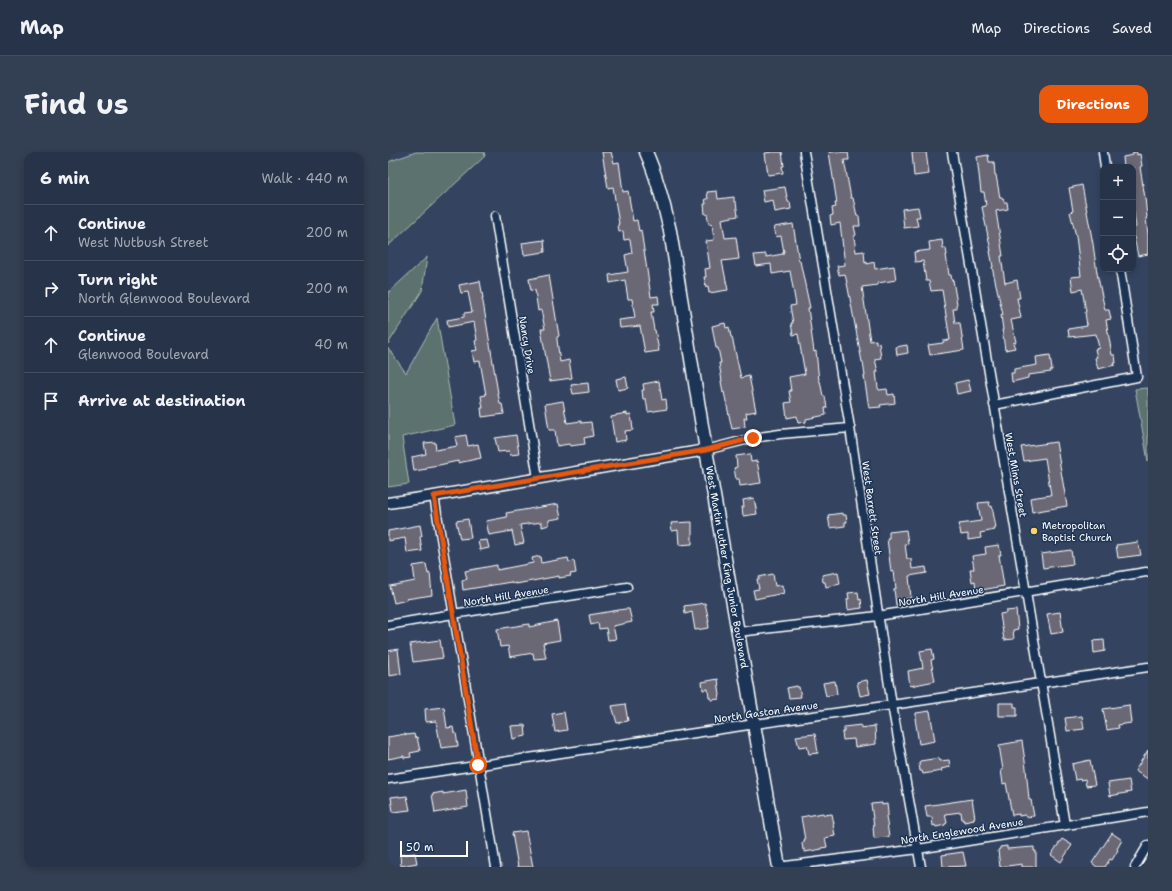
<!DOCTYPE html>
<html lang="en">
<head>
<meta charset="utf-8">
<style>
	:root { --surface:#273348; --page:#333f52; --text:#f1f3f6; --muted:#a4aab4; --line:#434e60; --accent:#ea580c }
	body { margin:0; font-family:"Shantell Sans",sans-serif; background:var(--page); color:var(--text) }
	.controls { position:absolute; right:12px; top:12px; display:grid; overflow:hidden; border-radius:8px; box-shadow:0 2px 6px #0003 }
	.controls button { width:36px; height:36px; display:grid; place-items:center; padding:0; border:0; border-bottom:1px solid var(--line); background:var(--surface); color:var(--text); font:20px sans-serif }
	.scale { position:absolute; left:12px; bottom:10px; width:68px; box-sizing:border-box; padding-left:4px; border:2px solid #fff; border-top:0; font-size:11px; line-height:14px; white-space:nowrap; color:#fff; -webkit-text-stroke:3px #1d3557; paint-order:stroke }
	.stop { position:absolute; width:12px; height:12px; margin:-9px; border:3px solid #ea580c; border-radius:50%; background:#fff }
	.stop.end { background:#ea580c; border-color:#fff; box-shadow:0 1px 4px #0008 }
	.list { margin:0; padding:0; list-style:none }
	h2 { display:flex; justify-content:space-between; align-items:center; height:52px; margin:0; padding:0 16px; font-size:17px }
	h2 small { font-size:13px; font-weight:400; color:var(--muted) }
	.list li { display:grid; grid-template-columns:26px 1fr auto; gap:12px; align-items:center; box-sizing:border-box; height:56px; padding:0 16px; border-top:1px solid var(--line) }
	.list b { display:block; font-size:15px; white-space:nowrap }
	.list p { margin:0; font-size:13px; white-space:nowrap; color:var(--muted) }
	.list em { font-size:13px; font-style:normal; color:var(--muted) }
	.icon { flex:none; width:22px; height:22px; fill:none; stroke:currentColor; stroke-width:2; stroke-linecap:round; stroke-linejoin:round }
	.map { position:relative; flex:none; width:760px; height:715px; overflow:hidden; border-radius:12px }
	header { display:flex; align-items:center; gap:24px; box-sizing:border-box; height:56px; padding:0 20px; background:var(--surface); border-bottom:1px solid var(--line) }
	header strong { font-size:19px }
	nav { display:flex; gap:22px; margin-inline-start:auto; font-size:14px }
	.intro { display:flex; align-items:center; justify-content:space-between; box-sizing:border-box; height:96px; padding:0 24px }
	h1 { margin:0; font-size:28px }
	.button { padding:10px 18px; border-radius:12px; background:var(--accent); color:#fff; font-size:14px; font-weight:700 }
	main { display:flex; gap:24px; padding:0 24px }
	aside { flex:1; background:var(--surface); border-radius:12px; box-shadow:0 2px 6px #0003 }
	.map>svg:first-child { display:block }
	.green { fill:#5c726e; stroke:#aeb8b6 }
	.building { fill:#6b6875; stroke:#fff }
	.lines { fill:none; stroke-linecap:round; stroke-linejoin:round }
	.minor-casing { stroke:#fff; stroke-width:11 }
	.tertiary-casing { stroke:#fff; stroke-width:13 }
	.secondary-casing { stroke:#fff; stroke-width:15 }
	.minor { stroke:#1d3557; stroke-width:8 }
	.tertiary { stroke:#1d3557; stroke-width:10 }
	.secondary { stroke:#1d3557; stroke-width:12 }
	.route { stroke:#ea580c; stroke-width:5 }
	.poi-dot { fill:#ffd166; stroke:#1d3557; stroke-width:1.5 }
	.labels { text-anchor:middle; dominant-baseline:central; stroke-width:3; stroke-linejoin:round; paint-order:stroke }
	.street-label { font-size:10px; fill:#fff; stroke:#1d3557 }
	.poi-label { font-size:10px; fill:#fff; stroke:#1d3557; text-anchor:start }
</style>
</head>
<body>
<header>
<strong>Map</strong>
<nav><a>Map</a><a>Directions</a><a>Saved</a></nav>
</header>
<div class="intro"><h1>Find us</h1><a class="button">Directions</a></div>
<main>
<aside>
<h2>6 min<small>Walk · 440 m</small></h2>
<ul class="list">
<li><svg class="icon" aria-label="ahead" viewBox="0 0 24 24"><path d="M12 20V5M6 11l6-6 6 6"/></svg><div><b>Continue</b><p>West Nutbush Street</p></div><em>200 m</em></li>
<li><svg class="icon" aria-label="right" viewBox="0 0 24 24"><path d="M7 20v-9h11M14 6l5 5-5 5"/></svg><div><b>Turn right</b><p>North Glenwood Boulevard</p></div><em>200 m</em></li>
<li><svg class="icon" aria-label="ahead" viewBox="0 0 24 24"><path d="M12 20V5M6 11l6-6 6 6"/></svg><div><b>Continue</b><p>Glenwood Boulevard</p></div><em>40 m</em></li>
<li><svg class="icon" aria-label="arrive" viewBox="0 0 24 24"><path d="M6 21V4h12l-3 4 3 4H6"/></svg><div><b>Arrive at destination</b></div></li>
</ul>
</aside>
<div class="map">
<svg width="760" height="715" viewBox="0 0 760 715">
	<rect width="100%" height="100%" fill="#344460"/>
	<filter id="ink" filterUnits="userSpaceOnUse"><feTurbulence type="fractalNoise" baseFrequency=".025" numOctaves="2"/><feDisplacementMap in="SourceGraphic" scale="8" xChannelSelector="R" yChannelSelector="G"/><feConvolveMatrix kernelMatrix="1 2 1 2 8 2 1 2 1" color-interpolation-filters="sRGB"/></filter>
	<g filter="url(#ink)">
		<g class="green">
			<polygon points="28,0 96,0 97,4 0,94 0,10"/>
			<polygon points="39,105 34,139 0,192 0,141"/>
			<polygon points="49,166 67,273 14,285 21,332 0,335 0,196 18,221"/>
			<polygon points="760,236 760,309 747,237"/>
		</g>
		<g class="building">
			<polygon points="214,0 223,0 226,11 231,10 235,40 240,39 245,69 249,68 251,79 253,78 263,145 270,144 271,152 265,152 266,160 263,160 266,178 267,178 271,199 257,201 252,174 232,176 231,168 247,166 244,147 240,147 237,128 222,131 221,123 240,120 237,103 244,101 242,87 236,88 235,79 231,80 230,72 231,72 225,35 220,36"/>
			<polygon points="385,0 394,0 396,14 394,14 395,21 380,23 377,1"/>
			<polygon points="441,0 460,0 461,8 456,8 463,46 465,46 469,64 471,64 472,74 466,74 468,83 466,84 468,100 476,99 477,111 479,110 479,112 486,110 487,117 506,114 508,128 490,131 490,133 474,135 482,189 488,188 488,192 491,191 493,206 487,207 490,220 488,220 490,236 491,238 499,237 500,243 506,242 507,251 492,253 493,255 481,256 476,224 477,224 475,210 474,210 460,136 457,122 451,123 449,114 457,113 452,71 443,73 442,64 445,63 444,56 448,55 447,51 449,51"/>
			<polygon points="524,0 538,0 541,22 526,24"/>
			<polygon points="745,0 749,0 749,3 752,2 754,14 752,15 757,46 759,65 758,66 760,83 760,102 750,104 746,85 745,85 745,76 748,75 745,53 745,15 736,15 735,5 745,3"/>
			<polygon points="600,3 601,10 606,10 607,23 608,23 612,46 615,46 616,50 619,50 620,57 608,59 615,104 613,104 617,131 629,128 632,146 629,146 633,166 623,168 628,190 625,191 627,196 617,198 615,183 614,178 615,178 613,163 615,163 604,115 605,115 602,99 603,99 594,55 598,54 596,40 593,40 589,5"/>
			<polygon points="694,33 705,92 709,121 717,158 721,158 723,167 718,168 724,203 727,203 728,211 726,211 727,213 710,217 707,206 709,205 707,197 711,196 708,182 681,185 680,177 699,174 697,160 698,160 694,137 685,139 683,125 693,124 688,84 682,60 685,59 681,36"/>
			<polygon points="397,35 400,50 402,50 403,57 387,60 385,48 376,50 374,38"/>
			<polygon points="329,39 330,47 346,45 346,50 348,50 350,64 334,67 337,86 348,85 351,107 334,109 340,138 321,141 320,134 318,135 316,125 318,125 317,117 322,116 318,89 326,88 324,71 321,72 319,62 317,62 316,52 318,52 317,47 320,47 319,40"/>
			<polygon points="530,55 532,65 528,65 530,74 516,76 514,57"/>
			<polygon points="405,72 411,109 412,109 422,156 420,156 426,200 428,199 431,229 432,229 435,244 437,244 439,256 437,256 438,263 418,267 418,270 410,271 409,264 399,266 397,251 403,250 401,239 403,239 401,225 417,222 410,182 405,183 403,171 405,171 402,154 408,153 402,119 384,122 383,112 368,114 366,103 378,102 378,105 395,102 395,100 396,100 393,84 388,85 386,75"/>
			<polygon points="156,88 157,100 136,103 134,91"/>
			<polygon points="554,88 555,96 558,96 559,103 558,103 561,123 563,123 564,129 565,128 569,152 568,153 568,157 565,157 567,171 572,171 576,198 542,203 540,193 555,191 555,189 562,188 554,138 543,139 541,129 538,129 535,109 527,110 526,100 542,98 541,90"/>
			<polygon points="161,123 171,184 169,185 169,188 172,210 181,208 184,226 162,229 153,177 157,177 153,158 150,159 147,138 143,139 141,127"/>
			<polygon points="92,129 95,146 94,146 95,150 110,241 112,252 114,252 116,262 94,265 93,256 95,256 93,244 98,243 92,209 86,210 84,199 89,198 87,189 89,188 86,170 60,175 59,168 76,165 76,161 84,160 80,140 73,141 71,133"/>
			<polygon points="337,171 338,176 341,175 343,185 344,185 353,226 361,224 368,259 358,261 359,266 356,266 357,275 344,277 336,240 335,241 333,229 334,229 331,211 333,211 330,196 328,196 324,174"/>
			<polygon points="519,193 520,201 509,203 508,195"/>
			<polygon points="662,203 664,218 662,218 663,220 640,223 640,226 624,230 623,221 626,221 626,217 649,213 648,205"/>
			<polygon points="238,225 240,236 230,238 228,227"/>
			<polygon points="580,228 583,239 569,242 567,231"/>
			<polygon points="271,229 274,248 278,247 279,257 260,260 258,247 255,247 254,238 256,238 255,232"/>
			<polygon points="200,231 201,240 185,242 183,233"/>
			<polygon points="175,249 179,271 193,269 193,271 203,270 205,284 196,286 197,292 182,294 181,292 169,294 167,278 161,278 157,252"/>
			<polygon points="239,261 239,263 243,262 245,278 237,279 238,288 227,290 223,265 228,264 228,263"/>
			<polygon points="78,283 80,294 90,292 93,306 70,311 70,309 51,313 38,315 39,317 26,319 24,305 38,302 36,291 47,290 48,298 69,294 67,285"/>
			<polygon points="128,283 131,302 122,303 121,299 110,300 107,286"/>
			<polygon points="668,290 679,354 644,360 642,346 663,343 657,306 636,309 633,295"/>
			<polygon points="362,302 363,310 369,309 373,331 352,334 351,327 348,327 346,316 349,315 348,304"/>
			<polygon points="366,346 369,362 355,364 354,355 356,355 355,348"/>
			<polygon points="601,350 602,355 604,354 608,376 606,376 607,378 592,381 593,386 580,388 580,382 573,383 571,372 593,369 590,351"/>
			<polygon points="170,352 173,366 161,368 161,373 154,375 154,370 132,373 136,391 127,393 124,379 101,383 98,369 119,365 118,361"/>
			<polygon points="455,361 455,363 458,363 459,370 457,370 457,374 442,376 440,363"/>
			<polygon points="80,367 83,386 72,387 68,369"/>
			<polygon points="304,370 304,392 291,393 290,378 284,379 283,371"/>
			<polygon points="32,373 34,384 32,385 34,399 19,401 17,386 0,389 0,379"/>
			<polygon points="518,378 520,391 517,392 519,407 523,407 524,417 538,415 539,421 521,424 523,446 518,447 519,452 508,453 506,437 508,437 506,419 503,420 499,386 501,386 501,380"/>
			<polygon points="99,388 101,396 92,398 90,389"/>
			<polygon points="750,390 753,403 730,406 728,393"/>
			<polygon points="611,393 613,403 611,403 616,434 588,439 587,429 584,430 582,417 586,417 584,404 598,402 597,395"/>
			<polygon points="683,398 685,412 655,416 653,402"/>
			<polygon points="152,404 153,411 180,406 181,410 186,409 188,421 182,422 183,424 171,426 171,424 128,432 128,431 124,432 123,430 75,438 74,429 79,427 77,419 109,413 109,418 145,411 144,406"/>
			<polygon points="38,412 40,422 42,421 44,443 18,447 19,448 6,451 2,434 27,429 25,414"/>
			<polygon points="450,420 452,432 438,435 437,430 435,430 434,423"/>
			<polygon points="385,422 387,434 394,433 396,441 367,447 365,438 371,437 369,427 372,427 371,425"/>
			<polygon points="470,440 471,448 473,447 474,456 460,458 459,447 461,447 460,441"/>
			<polygon points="317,451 321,469 320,469 321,476 307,478 304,460 297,462 296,454"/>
			<polygon points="237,457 241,457 244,470 225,474 228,487 220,488 218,476 211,477 210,471 203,473 201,463"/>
			<polygon points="628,458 630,477 625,478 626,487 616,488 612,462 618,461 618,459"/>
			<polygon points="672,460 675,480 663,482 659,462"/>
			<polygon points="169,469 172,488 155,491 158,506 146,507 145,501 122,505 120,494 112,495 109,477 141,472 141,475"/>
			<polygon points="52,488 55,506 25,510 22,492"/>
			<polygon points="716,488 717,499 706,501 705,489"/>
			<polygon points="10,497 13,522 1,524 0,499"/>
			<polygon points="544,497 546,507 543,508 547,529 522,534 520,519 535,516 532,499"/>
			<polygon points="330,527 332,544 331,545 331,547 323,548 323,546 321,546 320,537 315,538 314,530"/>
			<polygon points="479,528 482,542 472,544 469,530"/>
			<polygon points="447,529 449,542 438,544 435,531"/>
			<polygon points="409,534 409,535 411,535 413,545 401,546 399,536"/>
			<polygon points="611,551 626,551 626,555 629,555 629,564 611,564"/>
			<polygon points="237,552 240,569 229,571 224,554"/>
			<polygon points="741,553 743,571 730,573 731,576 719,578 715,557"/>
			<polygon points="56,555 59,576 65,575 66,581 68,581 70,594 53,596 48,569 38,570 37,557"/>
			<polygon points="542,559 547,589 531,592 527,566 528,566 528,561"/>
			<polygon points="176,560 179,578 167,580 164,562"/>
			<polygon points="694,564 696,577 679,579 677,566"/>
			<polygon points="137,573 138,584 125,587 123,574"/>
			<polygon points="473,573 473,576 487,574 488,592 467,595 466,587 455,588 454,581 456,580 456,575"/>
			<polygon points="17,582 18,583 26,582 27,586 29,585 32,599 22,601 23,605 16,606 16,604 0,607 0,585"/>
			<polygon points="427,582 430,601 421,602 419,594 411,595 408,584"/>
			<polygon points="634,589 638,616 641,648 643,648 646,664 638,665 637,663 631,664 631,662 624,663 618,631 615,632 613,618 615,618 611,593"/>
			<polygon points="760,598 760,627 747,619"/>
			<polygon points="551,606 552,609 561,608 562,615 553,617 554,619 535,622 534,619 532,619 531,611 532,609"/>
			<polygon points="702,608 707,633 698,634 697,627 692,628 692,627 687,628 684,612"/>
			<polygon points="741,628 743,640 722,644 720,631"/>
			<polygon points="78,638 80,655 47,661 44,642 55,640 55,642"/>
			<polygon points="11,644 11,645 19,644 22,658 5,660 3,645"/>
			<polygon points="584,647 587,666 585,666 586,668 576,670 576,668 574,668 573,660 557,662 559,671 557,672 557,673 548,675 547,673 545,674 544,665 539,665 537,654"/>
			<polygon points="494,651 494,653 499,652 500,661 500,664 498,664 501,685 486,686 485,675 486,675 483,652"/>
			<polygon points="435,661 436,663 444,662 446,672 445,672 447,684 437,686 439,695 434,696 434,697 417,700 417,697 415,698 414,691 416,690 416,688 417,688 413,665"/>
			<polygon points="138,679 145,715 130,715 124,681"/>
			<polygon points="724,681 734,688 729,697 730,698 724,708 722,707 717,715 709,715 704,711"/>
			<polygon points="674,687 684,693 673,710 663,703"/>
			<polygon points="619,694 619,697 646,695 646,699 648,699 648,715 634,715 634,712 612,715 610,698 612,697 612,695"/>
			<polygon points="575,700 578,714 555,715 554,703"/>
			<polygon points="27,701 29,711 13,714 12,703"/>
		</g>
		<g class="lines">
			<g class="minor-casing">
				<g id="minor">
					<polyline points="416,0 462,276 504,553 533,715"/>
					<polyline points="564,0 677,673"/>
					<polyline points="715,0 717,15"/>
					<polyline points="107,64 150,326"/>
					<polyline points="606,253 749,225 732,117"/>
					<polyline points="318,298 365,286 392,282 462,276"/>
					<polyline points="46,344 108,715"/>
					<polyline points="0,473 65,462 239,435"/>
					<polyline points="350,480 490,464 758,420"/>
					<polyline points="0,627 367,572 504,553 760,515"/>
					<polyline points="390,715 530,697 760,660"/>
					<polyline points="747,715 760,693"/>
				</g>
			</g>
			<g class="tertiary-casing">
				<polyline id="tertiary" points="0,351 46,344 318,298"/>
			</g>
			<g class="secondary-casing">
				<path id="secondary" d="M258,0C269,25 276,52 282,79L318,298L391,715"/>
			</g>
			<use href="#minor" class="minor"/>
			<use href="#tertiary" class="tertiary"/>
			<use href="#secondary" class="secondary"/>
		</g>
	</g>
	<g class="lines" filter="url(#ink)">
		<polyline class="route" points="90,613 46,344 318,298 365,286"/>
	</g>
	<circle class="poi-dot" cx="646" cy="379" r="4"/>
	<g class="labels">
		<g class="street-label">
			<text transform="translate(139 193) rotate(81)">Nancy Drive</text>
			<text transform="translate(628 323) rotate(80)">West Mims Street</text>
			<text transform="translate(484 356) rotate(82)">West Barrett Street</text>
			<text transform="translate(339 415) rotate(80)">West Martin Luther King Junior Boulevard</text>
			<text transform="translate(118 444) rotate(-9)">North Hill Avenue</text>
			<text transform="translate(553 444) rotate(-9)">North Hill Avenue</text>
			<text transform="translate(378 560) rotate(-8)">North Gaston Avenue</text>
			<text transform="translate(574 679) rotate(-9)">North Englewood Avenue</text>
		</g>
		<g class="poi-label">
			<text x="654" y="373">Metropolitan<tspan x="654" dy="12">Baptist Church</tspan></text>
		</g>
	</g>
</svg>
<div class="controls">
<button>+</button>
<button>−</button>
<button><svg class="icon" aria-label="locate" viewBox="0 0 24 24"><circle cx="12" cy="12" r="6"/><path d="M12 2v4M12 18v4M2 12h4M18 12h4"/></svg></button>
</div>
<div class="scale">50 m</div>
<div class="stop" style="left:90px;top:613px"></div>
<div class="stop end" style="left:365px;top:286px"></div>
</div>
</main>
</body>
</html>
